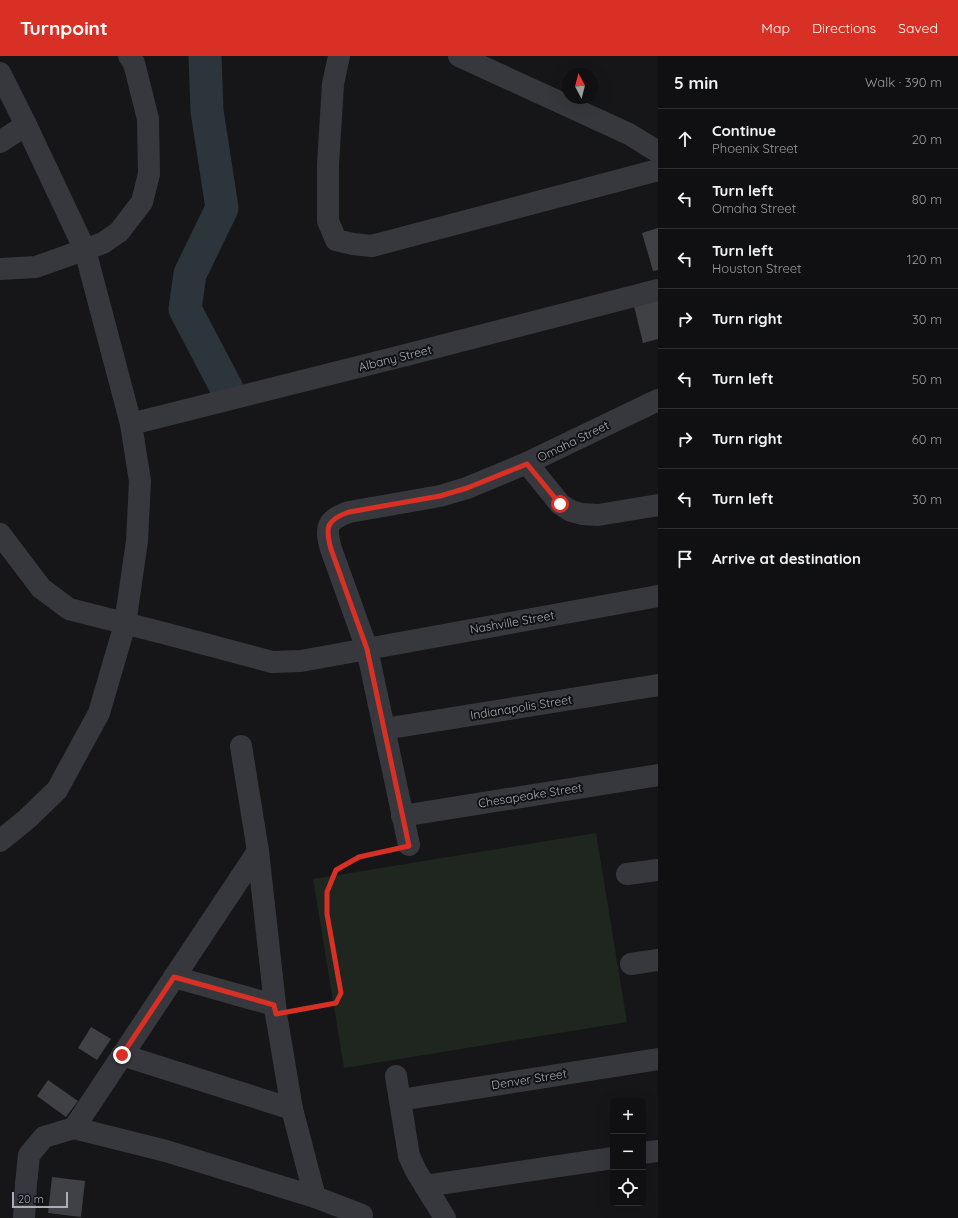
<!DOCTYPE html>
<html lang="en">
<head>
<meta charset="utf-8">
<style>
	:root { --surface:#101012; --page:#19191b; --text:#f1f3f6; --muted:#9c9d9f; --line:#303032; --accent:#d93025 }
	body { margin:0; font-family:Quicksand,sans-serif; background:var(--page); color:var(--text) }
	.controls { position:absolute; right:12px; bottom:12px; display:grid; overflow:hidden; border-radius:6px; box-shadow:0 4px 16px #0002 }
	.controls button { width:36px; height:36px; display:grid; place-items:center; padding:0; border:0; border-bottom:1px solid var(--line); background:var(--surface); color:var(--text); font:20px sans-serif }
	.compass { position:absolute; left:562px; top:12px; width:36px; height:36px; border-radius:50%; background:var(--surface); box-shadow:0 4px 16px #0002; rotate:353deg }
	.scale { position:absolute; left:12px; bottom:10px; width:56px; box-sizing:border-box; padding-left:4px; border:2px solid #a8adb8; border-top:0; font-size:11px; line-height:14px; white-space:nowrap; color:#a8adb8; -webkit-text-stroke:3px #111113; paint-order:stroke }
	.stop { position:absolute; width:12px; height:12px; margin:-9px; border:3px solid #d93025; border-radius:50%; background:#fff }
	.stop.end { background:#d93025; border-color:#fff; box-shadow:0 1px 4px #0008 }
	.list { margin:0; padding:0; list-style:none }
	h2 { display:flex; justify-content:space-between; align-items:center; height:52px; margin:0; padding:0 16px; font-size:17px }
	h2 small { font-size:13px; font-weight:400; color:var(--muted) }
	.list li { display:grid; grid-template-columns:26px 1fr auto; gap:12px; align-items:center; box-sizing:border-box; height:60px; padding:0 16px; border-top:1px solid var(--line) }
	.list b { display:block; font-size:15px; white-space:nowrap }
	.list p { margin:0; font-size:13px; white-space:nowrap; color:var(--muted) }
	.list em { font-size:13px; font-style:normal; color:var(--muted) }
	.icon { flex:none; width:22px; height:22px; fill:none; stroke:currentColor; stroke-width:2; stroke-linecap:round; stroke-linejoin:round }
	.map { position:relative; flex:none; width:658px; height:1162px; overflow:hidden }
	header { display:flex; align-items:center; gap:24px; box-sizing:border-box; height:56px; padding:0 20px; background:var(--accent); color:#fff }
	header strong { font-size:19px }
	nav { display:flex; gap:22px; margin-inline-start:auto; font-size:14px }
	main { display:flex }
	aside { flex:1; background:var(--surface) }
	.map>svg:first-child { display:block }
	.green { fill:#1e261f }
	.lines { fill:none; stroke-linecap:round; stroke-linejoin:round }
	.river { stroke:#2c353c; stroke-width:33 }
	.building { fill:#404145 }
	.path { stroke:#3d3f44; stroke-width:2.5; stroke-dasharray:2 3; stroke-linecap:butt }
	.minor { stroke:#37383d; stroke-width:22 }
	.route { stroke:#d93025; stroke-width:5 }
	.labels { text-anchor:middle; dominant-baseline:central; stroke-width:4; stroke-linejoin:round; paint-order:stroke }
	.street-label { font-size:12px; fill:#a8adb8; stroke:#111113 }
</style>
</head>
<body>
<header>
<strong>Turnpoint</strong>
<nav><a>Map</a><a>Directions</a><a>Saved</a></nav>
</header>
<main>
<div class="map">
<svg width="658" height="1162" viewBox="0 0 658 1162">
	<rect width="100%" height="100%" fill="#161618"/>
	<polygon class="green" points="596,777 627,966 344,1012 313,823"/>
	<g class="lines">
		<polyline class="river" points="205,0 207,55 222,152 190,218 185,253 227,333"/>
	</g>
	<g class="building">
		<polygon points="658,172 658,214 653,215 642,177"/>
		<polygon points="658,244 658,283 643,287 634,250"/>
		<polygon points="91,971 111,983 97,1004 78,992"/>
		<polygon points="48,1024 78,1045 66,1061 37,1040"/>
		<polygon points="52,1121 85,1125 81,1161 48,1157"/>
	</g>
	<g class="lines">
		<polyline class="path" points="296,954 336,947 341,937 327,858 327,836 336,815 359,801 389,794"/>
		<g class="minor">
			<polyline points="339,0 333,28 328,108 328,165 336,184 353,188 372,190 658,114"/>
			<polyline points="459,0 629,78 658,96"/>
			<polyline points="0,17 26,69 85,194 131,368 140,425 137,485 125,568 99,657 57,734 27,763 0,785"/>
			<polyline points="0,86 26,69"/>
			<polyline points="0,213 36,211 103,187 119,176 142,146 149,118 148,63 134,7 129,0"/>
			<polyline points="131,368 406,299 658,234"/>
			<polyline points="527,407 560,448 571,455 582,458 598,459 658,449"/>
			<polyline points="0,478 41,532 69,553 171,579 272,606 301,605 658,540"/>
			<polyline points="384,673 658,629"/>
			<polyline points="241,690 258,795"/>
			<polyline points="402,760 658,719"/>
			<path d="M409,789L367,593L331,493C325,471 326,464 349,456L440,440L467,432L527,407L658,344"/>
			<polyline points="627,818 658,814"/>
			<polyline points="631,908 658,904"/>
			<polyline points="174,921 274,949"/>
			<polyline points="122,999 292,1053"/>
			<polyline points="396,1020 409,1100 416,1115 445,1162"/>
			<polyline points="400,1044 658,1003"/>
			<polyline points="74,1072 258,795 276,958 292,1053 315,1141"/>
			<polyline points="643,1097 658,1095"/>
			<polyline points="425,1130 613,1102"/>
			<polyline points="24,1162 26,1128 29,1099 44,1081 74,1072 166,1095 315,1141 362,1159"/>
		</g>
	</g>
	<g class="lines">
		<path class="route" d="M122,999L174,921L274,949L276,958L336,947L341,937L327,858V836L336,814L359,801L409,790L367,593L331,493C325,471 326,464 349,456L440,440L467,432L527,408L560,448"/>
	</g>
	<g class="labels">
		<g class="street-label">
			<text transform="translate(395 302) rotate(-14)">Albany Street</text>
			<text transform="translate(573 385) rotate(-26)">Omaha Street</text>
			<text transform="translate(512 566) rotate(-10)">Nashville Street</text>
			<text transform="translate(521 651) rotate(-9)">Indianapolis Street</text>
			<text transform="translate(530 739) rotate(-9)">Chesapeake Street</text>
			<text transform="translate(529 1023) rotate(-9)">Denver Street</text>
		</g>
	</g>
</svg>
<div class="controls">
<button>+</button>
<button>−</button>
<button><svg class="icon" aria-label="locate" viewBox="0 0 24 24"><circle cx="12" cy="12" r="6"/><path d="M12 2v4M12 18v4M2 12h4M18 12h4"/></svg></button>
</div>
<svg class="compass" viewBox="-18 -18 36 36"><path d="M0-13l5 13h-10z" fill="#e53935"/><path d="M0 13l5-13h-10z" fill="#9c9d9f"/></svg>
<div class="scale">20 m</div>
<div class="stop" style="left:560px;top:448px"></div>
<div class="stop end" style="left:122px;top:999px"></div>
</div>
<aside>
<h2>5 min<small>Walk · 390 m</small></h2>
<ul class="list">
<li><svg class="icon" aria-label="ahead" viewBox="0 0 24 24"><path d="M12 20V5M6 11l6-6 6 6"/></svg><div><b>Continue</b><p>Phoenix Street</p></div><em>20 m</em></li>
<li><svg class="icon" aria-label="left" viewBox="0 0 24 24"><path d="M17 20v-9H6M10 6l-5 5 5 5"/></svg><div><b>Turn left</b><p>Omaha Street</p></div><em>80 m</em></li>
<li><svg class="icon" aria-label="left" viewBox="0 0 24 24"><path d="M17 20v-9H6M10 6l-5 5 5 5"/></svg><div><b>Turn left</b><p>Houston Street</p></div><em>120 m</em></li>
<li><svg class="icon" aria-label="right" viewBox="0 0 24 24"><path d="M7 20v-9h11M14 6l5 5-5 5"/></svg><div><b>Turn right</b></div><em>30 m</em></li>
<li><svg class="icon" aria-label="left" viewBox="0 0 24 24"><path d="M17 20v-9H6M10 6l-5 5 5 5"/></svg><div><b>Turn left</b></div><em>50 m</em></li>
<li><svg class="icon" aria-label="right" viewBox="0 0 24 24"><path d="M7 20v-9h11M14 6l5 5-5 5"/></svg><div><b>Turn right</b></div><em>60 m</em></li>
<li><svg class="icon" aria-label="left" viewBox="0 0 24 24"><path d="M17 20v-9H6M10 6l-5 5 5 5"/></svg><div><b>Turn left</b></div><em>30 m</em></li>
<li><svg class="icon" aria-label="arrive" viewBox="0 0 24 24"><path d="M6 21V4h12l-3 4 3 4H6"/></svg><div><b>Arrive at destination</b></div></li>
</ul>
</aside>
</main>
</body>
</html>
